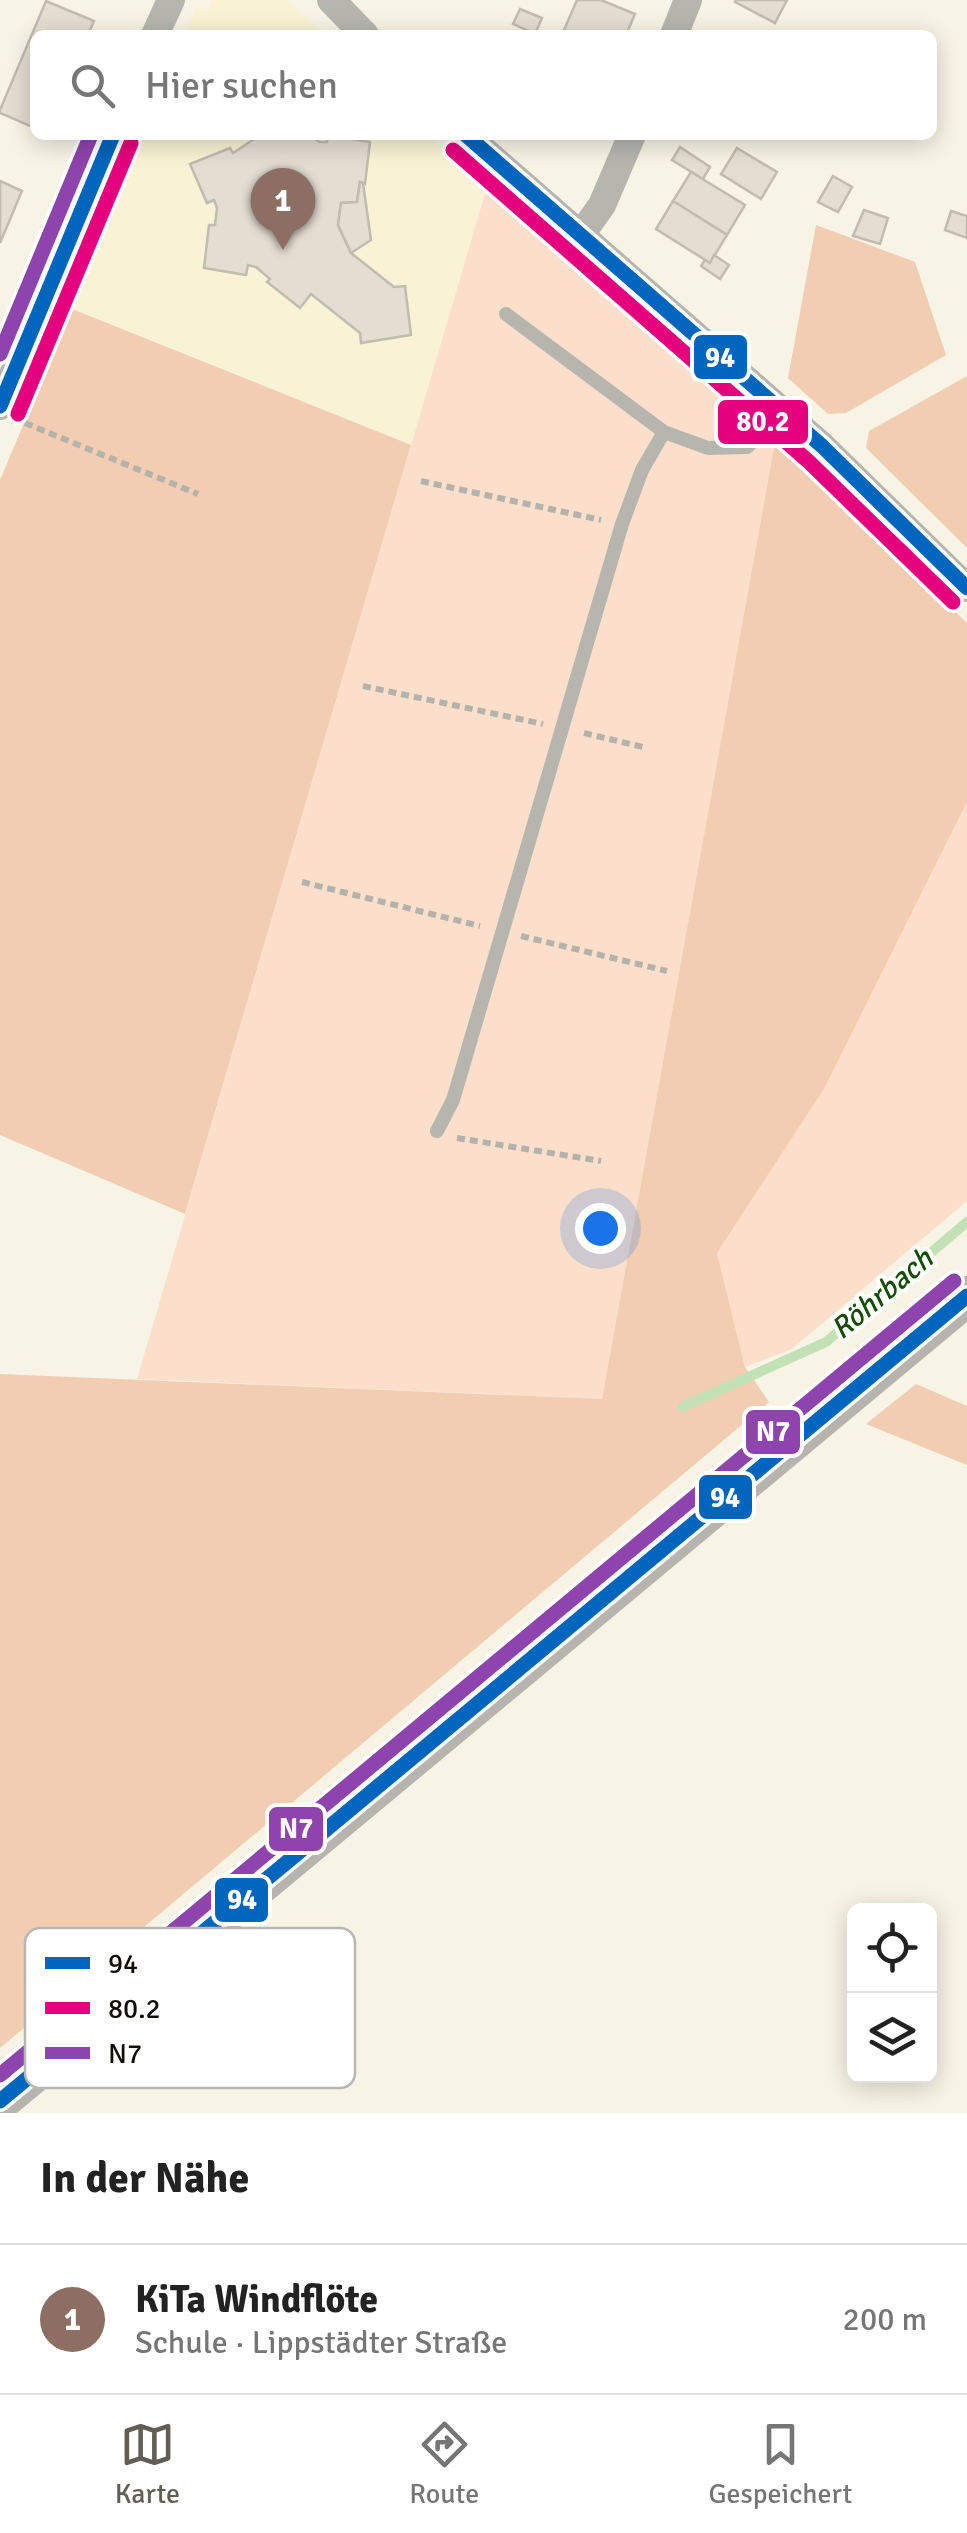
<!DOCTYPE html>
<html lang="de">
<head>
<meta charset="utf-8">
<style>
	:root { --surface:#fff; --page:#f2f2f2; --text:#222; --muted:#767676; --line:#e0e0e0; --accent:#625e53 }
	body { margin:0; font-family:Signika,sans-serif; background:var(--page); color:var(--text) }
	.controls { position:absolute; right:30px; bottom:30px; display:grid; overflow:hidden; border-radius:15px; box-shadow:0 5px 25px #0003 }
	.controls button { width:90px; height:90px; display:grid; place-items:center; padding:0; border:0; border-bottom:2px solid var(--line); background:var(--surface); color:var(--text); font:50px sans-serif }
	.you { position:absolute; left:600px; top:1228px; width:35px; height:35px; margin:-25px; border:8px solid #fff; border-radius:50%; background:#1a73e8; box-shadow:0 0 0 15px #1a73e833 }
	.badge { display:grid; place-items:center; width:65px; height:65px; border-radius:50%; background:var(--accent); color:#fff; font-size:32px; font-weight:700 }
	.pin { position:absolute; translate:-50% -82px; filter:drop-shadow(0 2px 5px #0008) }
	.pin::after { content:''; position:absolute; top:52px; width:35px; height:30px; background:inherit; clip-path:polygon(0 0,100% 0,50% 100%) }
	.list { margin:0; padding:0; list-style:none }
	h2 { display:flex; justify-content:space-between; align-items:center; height:130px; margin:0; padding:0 40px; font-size:42px }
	h2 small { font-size:32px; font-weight:400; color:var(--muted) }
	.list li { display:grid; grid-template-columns:65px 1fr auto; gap:30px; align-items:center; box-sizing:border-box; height:150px; padding:0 40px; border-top:2px solid var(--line) }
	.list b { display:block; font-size:38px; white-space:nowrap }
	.list p { margin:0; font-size:32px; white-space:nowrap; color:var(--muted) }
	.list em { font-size:32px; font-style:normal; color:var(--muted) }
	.icon { flex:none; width:55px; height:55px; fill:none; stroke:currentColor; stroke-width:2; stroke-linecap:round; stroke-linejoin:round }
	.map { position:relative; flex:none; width:967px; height:2113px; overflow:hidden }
	.search { position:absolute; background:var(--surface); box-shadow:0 5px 25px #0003; left:30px; right:30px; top:30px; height:110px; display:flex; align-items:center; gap:25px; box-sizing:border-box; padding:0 35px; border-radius:15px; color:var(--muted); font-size:38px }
	.sheet { height:280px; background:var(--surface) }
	nav { display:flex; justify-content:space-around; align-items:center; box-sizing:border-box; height:140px; border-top:2px solid var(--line); background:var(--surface); font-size:28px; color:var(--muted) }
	nav a { display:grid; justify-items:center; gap:5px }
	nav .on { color:var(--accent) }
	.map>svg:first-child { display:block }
	.built { fill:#f9f2d4 }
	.green { fill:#fbdfca }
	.forest { fill:#f2cdb2 }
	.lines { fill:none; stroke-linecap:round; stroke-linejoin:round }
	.stream { stroke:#c2e2b5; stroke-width:10 }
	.building { fill:#e3ddd2; stroke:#c1bcb0; stroke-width:2.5 }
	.path { stroke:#b4b3ab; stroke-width:6; stroke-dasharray:8 5; stroke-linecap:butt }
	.service { stroke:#b6b6af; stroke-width:14 }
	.minor { stroke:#b6b6af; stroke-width:28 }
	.secondary { stroke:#b6b4ac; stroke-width:40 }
	.bus-1-casing { stroke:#fff; stroke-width:22 }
	.bus-2-casing { stroke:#fff; stroke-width:22 }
	.bus-3-casing { stroke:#fff; stroke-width:22 }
	.bus-1 { stroke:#0065bd; stroke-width:15 }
	.bus-2 { stroke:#e5007d; stroke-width:15 }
	.bus-3 { stroke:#8e44ad; stroke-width:15 }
	.labels { text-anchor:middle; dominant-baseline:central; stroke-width:8; stroke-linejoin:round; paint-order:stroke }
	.water-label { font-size:30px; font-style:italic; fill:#124d00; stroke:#fff }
	.key { fill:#fff; stroke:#b8b7b4; stroke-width:2.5 }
	.key-label { font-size:28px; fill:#110e04 }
	.line-badge { stroke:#fff; stroke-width:4 }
	.badge-label { font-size:28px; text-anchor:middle; font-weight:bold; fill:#fff }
</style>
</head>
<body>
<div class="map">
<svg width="967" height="2113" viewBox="0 0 967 2113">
	<rect width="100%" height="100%" fill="#f7f4e5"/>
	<g class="built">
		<polygon points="212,0 288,0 325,35 185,35 197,6 206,11"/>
		<polygon points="144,135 429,135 486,190 411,445 72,309"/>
	</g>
	<g class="green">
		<polygon points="486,190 775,442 602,1399 137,1379"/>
		<polygon points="967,802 967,1201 792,1349 745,1367 717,1253 824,1089"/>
	</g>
	<g class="forest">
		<polygon points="816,225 915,262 946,355 846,413 828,414 788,378"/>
		<polygon points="72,309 411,445 185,1214 0,1135 0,480"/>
		<polygon points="967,376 967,548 866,448 869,431"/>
		<polygon points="775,442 854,514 967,623 967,802 824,1089 717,1253 745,1367 769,1402 0,2048 0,1374 602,1399"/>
		<polygon points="916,1384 967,1406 967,1465 866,1424"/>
	</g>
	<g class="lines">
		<polyline class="stream" points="682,1407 826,1342 967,1222"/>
	</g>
	<g class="building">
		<polygon points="577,0 601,0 635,14 626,35 576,35 564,30"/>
		<polygon points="736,0 787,0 775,23 735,2"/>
		<polygon points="46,1 94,21 88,35 35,35 35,128 0,113 0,110"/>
		<polygon points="520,9 542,18 535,34 513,24"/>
		<polygon points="249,135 311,135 319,142 327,142 328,135 370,142 365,184 360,182 357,202 341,203 338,225 351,253 394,287 405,286 411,335 361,343 360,333 311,294 300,308 267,282 270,279 256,267 248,265 246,275 204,268 209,225 215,225 217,208 214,200 207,203 190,164 230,148 233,153 254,139"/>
		<polygon points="680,147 710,167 703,179 672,160"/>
		<polygon points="737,148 777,172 761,199 721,174"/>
		<polygon points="691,172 745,205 727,235 673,201"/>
		<polygon points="833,176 852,187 838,212 818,202"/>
		<polygon points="0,181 22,191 0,243"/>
		<polygon points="360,182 363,183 371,240 351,253 338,225 341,203 357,202"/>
		<polygon points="673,201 727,235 710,263 656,229"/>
		<polygon points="864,210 888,218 880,244 853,236"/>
		<polygon points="951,211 967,216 967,238 945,230"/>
		<polygon points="714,255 729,265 720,279 701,266 705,260 710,263"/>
	</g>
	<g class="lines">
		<g class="path">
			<polyline points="25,423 198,494"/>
			<polyline points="421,481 601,520"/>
			<polyline points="363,686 543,724"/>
			<polyline points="584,733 643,747"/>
			<polyline points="302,882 480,926"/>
			<polyline points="521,936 667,971"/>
			<polyline points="457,1138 601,1161"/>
		</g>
		<g class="service">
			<polyline points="506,314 664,432 708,448 747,447 782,412"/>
			<polyline points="437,1131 453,1100 622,524 642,470 664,432"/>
		</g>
		<g class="minor">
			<polyline points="331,0 365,35"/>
			<polyline points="155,35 171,0"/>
			<polyline points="674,35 688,0"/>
			<polyline points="466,135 822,446 967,588"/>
			<polyline points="580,236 602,205 632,135"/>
			<polyline points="0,406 113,135"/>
		</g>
		<polyline class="secondary" points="0,2101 967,1296"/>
		<g class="bus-1-casing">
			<g id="bus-1">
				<polyline points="466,135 822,446 967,588"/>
				<polyline points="0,406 113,135"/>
				<polyline points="0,2101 967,1296"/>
			</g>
		</g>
		<g class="bus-2-casing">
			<g id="bus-2">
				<polyline points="453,150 808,461 953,602"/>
				<polyline points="18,414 131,143"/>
			</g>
		</g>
		<g class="bus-3-casing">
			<g id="bus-3">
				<polyline points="0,354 91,135"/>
				<polyline points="0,2075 954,1281"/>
			</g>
		</g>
		<use href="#bus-1" class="bus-1"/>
		<use href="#bus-2" class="bus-2"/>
		<use href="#bus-3" class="bus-3"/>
	</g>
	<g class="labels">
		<g class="water-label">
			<text transform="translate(882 1294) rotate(-40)">Röhrbach</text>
		</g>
	</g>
	<rect x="25" y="1928" width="330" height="160" rx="15" class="key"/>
	<rect x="45" y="1957" width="45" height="12" fill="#0065bd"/>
	<rect x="45" y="2002" width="45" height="12" fill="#e5007d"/>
	<rect x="45" y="2047" width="45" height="12" fill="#8e44ad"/>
	<g class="key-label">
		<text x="108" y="1973">94</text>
		<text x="108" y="2018">80.2</text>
		<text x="108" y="2063">N7</text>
	</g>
	<g class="line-badge">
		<rect x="692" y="333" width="57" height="48" rx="10" fill="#0065bd"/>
		<rect x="716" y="398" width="94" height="48" rx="10" fill="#e5007d"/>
		<rect x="744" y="1408" width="58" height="48" rx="10" fill="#8e44ad"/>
		<rect x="697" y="1473" width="57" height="48" rx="10" fill="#0065bd"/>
		<rect x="267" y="1805" width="58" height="48" rx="10" fill="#8e44ad"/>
		<rect x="213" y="1876" width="57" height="48" rx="10" fill="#0065bd"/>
	</g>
	<g class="badge-label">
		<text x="720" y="367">94</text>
		<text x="763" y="431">80.2</text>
		<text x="773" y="1441">N7</text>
		<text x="725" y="1507">94</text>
		<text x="296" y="1838">N7</text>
		<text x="242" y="1909">94</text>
	</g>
</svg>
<div class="controls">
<button><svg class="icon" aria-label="locate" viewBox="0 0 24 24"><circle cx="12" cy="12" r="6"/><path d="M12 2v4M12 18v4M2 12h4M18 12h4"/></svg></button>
<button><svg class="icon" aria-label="layers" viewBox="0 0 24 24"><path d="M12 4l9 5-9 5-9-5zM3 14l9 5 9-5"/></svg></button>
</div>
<div class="you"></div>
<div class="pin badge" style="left:283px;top:250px;background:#8d6e63">1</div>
<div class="search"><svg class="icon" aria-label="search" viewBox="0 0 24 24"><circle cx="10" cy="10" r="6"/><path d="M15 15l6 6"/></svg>Hier suchen</div>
</div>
<section class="sheet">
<h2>In der Nähe<small></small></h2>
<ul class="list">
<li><span class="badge" style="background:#8d6e63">1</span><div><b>KiTa Windflöte</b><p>Schule · Lippstädter Straße</p></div><em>200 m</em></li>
</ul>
</section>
<nav>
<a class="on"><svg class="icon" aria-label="map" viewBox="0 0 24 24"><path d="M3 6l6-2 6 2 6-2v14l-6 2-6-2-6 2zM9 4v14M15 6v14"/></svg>Karte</a>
<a><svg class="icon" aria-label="directions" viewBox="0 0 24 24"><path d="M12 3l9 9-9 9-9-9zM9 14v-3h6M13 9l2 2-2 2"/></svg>Route</a>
<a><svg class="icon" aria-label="saved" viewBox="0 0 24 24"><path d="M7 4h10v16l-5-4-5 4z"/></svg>Gespeichert</a>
</nav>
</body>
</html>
